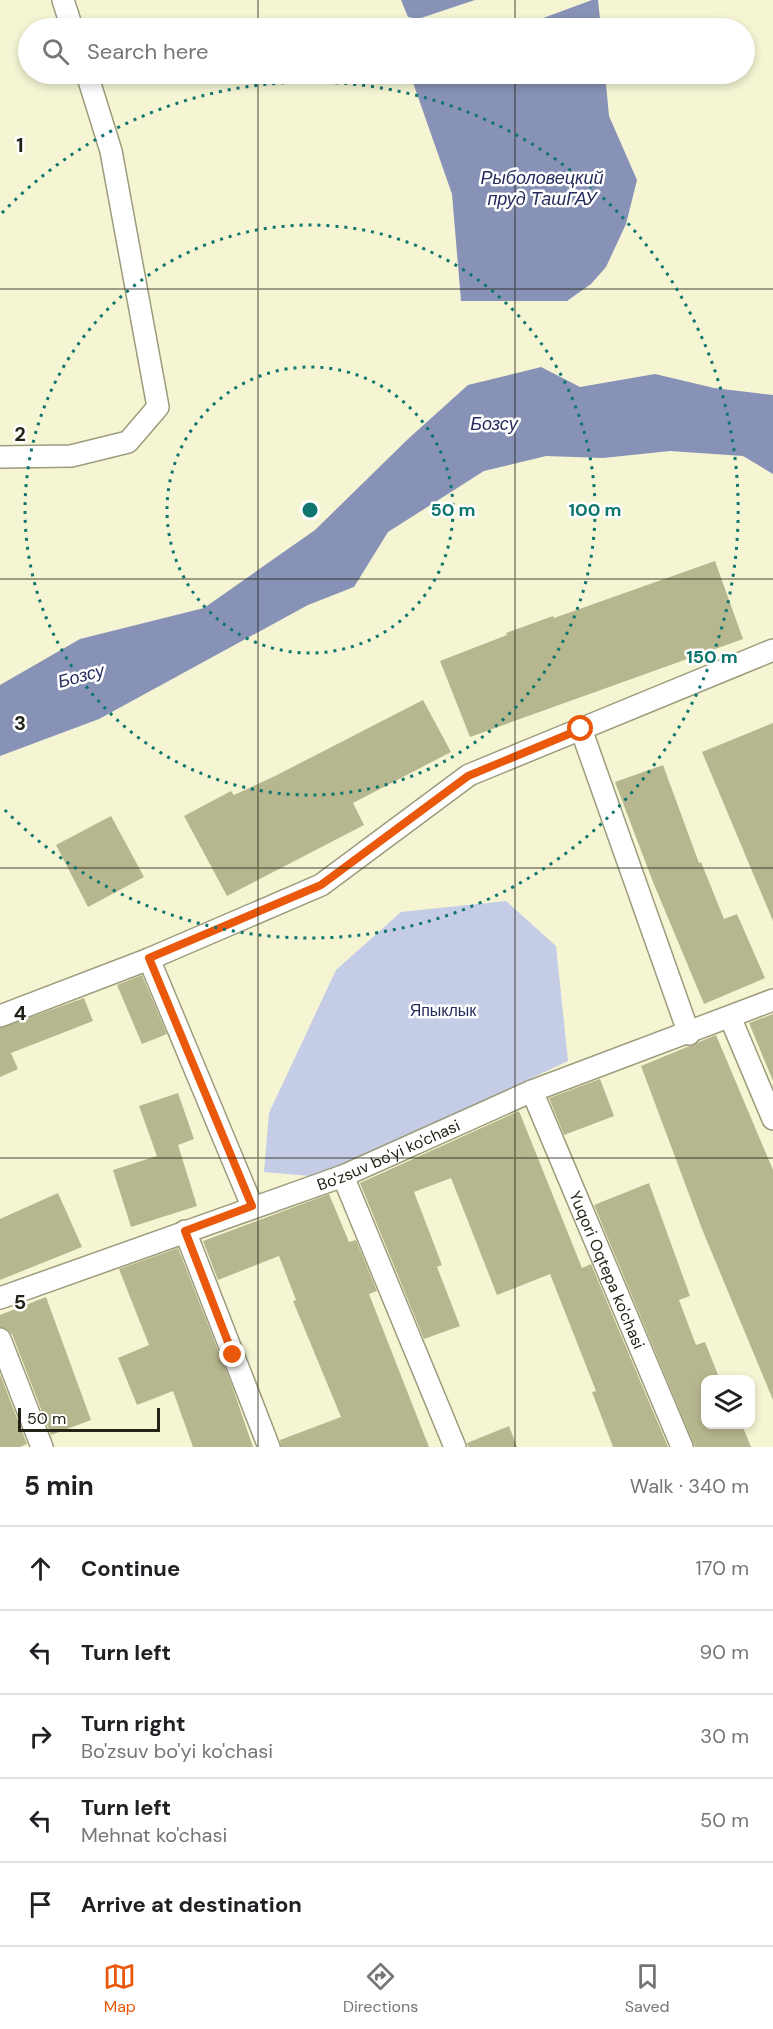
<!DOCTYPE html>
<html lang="en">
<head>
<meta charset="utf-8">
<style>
	:root { --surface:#fff; --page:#f6f6f6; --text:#202124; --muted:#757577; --line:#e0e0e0; --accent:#ea580c }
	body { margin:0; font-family:"DM Sans",sans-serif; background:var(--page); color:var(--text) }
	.controls { position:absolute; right:18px; bottom:18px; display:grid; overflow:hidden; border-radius:12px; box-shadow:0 3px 9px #0003 }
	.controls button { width:54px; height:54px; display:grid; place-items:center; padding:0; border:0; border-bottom:2px solid var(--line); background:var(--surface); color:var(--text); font:30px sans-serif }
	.scale { position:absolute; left:18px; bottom:15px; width:142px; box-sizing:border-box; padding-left:6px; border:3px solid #232316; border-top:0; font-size:16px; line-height:21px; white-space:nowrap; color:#232316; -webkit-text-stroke:4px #fff; paint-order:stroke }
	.stop { position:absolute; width:18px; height:18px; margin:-14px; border:4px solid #ea580c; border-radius:50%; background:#fff }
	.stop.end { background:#ea580c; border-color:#fff; box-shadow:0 2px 6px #0008 }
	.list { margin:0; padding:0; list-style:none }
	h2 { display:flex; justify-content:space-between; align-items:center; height:78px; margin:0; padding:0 24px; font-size:26px }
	h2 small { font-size:20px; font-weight:400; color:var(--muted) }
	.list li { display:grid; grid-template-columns:39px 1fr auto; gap:18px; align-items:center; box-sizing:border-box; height:84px; padding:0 24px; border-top:2px solid var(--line) }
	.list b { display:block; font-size:22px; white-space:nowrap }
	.list p { margin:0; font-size:20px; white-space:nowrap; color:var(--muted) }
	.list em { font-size:20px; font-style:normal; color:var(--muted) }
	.icon { flex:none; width:33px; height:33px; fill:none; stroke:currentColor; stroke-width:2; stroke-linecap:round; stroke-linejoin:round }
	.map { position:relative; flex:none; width:773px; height:1447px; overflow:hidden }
	.search { position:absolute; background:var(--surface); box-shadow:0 3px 9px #0003; left:18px; right:18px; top:18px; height:66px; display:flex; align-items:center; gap:15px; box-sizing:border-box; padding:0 21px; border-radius:33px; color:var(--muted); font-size:22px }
	.sheet { height:498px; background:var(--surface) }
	nav { display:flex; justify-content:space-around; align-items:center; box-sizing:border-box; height:84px; border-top:2px solid var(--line); background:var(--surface); font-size:16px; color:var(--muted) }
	nav a { display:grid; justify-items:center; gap:3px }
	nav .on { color:var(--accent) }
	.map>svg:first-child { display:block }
	.green { fill:#c5cce6 }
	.water { fill:#8892b6 }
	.building { fill:#b7b78f }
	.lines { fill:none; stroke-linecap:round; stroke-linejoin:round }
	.street-casing { stroke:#9c9c7d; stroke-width:24 }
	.street { stroke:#fff; stroke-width:21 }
	.route { stroke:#ea580c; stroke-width:8 }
	.grid { fill:none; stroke:#232316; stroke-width:1.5; stroke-opacity:0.55 }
	.ring { fill:none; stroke:#0f766e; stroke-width:3; stroke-dasharray:3 6 }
	.labels { text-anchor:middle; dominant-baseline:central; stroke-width:5; stroke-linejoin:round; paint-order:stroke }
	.park-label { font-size:16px; fill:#242d5c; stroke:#fff }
	.street-label { font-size:16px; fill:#232316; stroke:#fff }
	.water-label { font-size:18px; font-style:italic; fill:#252e5e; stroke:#fff }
	.grid-label { font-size:20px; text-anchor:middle; font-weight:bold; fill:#232316; stroke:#fff; stroke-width:5; stroke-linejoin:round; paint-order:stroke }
	.centre { fill:#0f766e; stroke:#fff; stroke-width:3 }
	.ring-label { font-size:18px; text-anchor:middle; font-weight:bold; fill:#0f766e; stroke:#fff; stroke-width:5; stroke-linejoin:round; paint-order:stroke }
</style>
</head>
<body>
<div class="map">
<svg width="773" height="1447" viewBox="0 0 773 1447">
	<rect width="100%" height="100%" fill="#f5f5d4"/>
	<polygon class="green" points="506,901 556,946 568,1061 321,1177 264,1172 269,1113 336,970 401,912"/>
	<g class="water">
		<polygon points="401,0 475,0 418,19 408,17"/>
		<polygon points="592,0 598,0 601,28 516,28"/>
		<polygon points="410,74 605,74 609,116 637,180 626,224 606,267 591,284 567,301 461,301 452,194"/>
		<polygon points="541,367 580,387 655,374 714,388 773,395 773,474 743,456 670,451 603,458 546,456 484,471 388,532 354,587 308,605 99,719 0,756 0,685 80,639 204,608 315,530 408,439 468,385"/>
	</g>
	<g class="building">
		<polygon points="715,561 743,639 470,737 440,661 507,635 506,633 553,616 554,618"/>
		<polygon points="423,700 451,752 353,803 364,825 227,896 184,816 231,791 234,795 275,776"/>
		<polygon points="773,723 773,921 702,752"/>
		<polygon points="663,765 699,863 701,862 724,919 737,914 765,978 704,1004 653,882 615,782"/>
		<polygon points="111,816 144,877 88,907 56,845"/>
		<polygon points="142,975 167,1034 142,1044 117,985"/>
		<polygon points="84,998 93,1021 11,1053 18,1069 0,1077 0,1028"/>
		<polygon points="773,1014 773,1081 749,1023"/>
		<polygon points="716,1035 773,1170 773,1400 702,1229 641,1066"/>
		<polygon points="600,1079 614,1116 564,1135 549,1098"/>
		<polygon points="178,1093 194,1139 178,1145 197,1206 131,1227 113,1170 157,1156 139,1106"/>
		<polygon points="519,1111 582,1268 591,1264 668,1447 613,1447 592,1392 596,1391 550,1274 497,1295 451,1178 414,1192 442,1265 437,1267 460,1326 424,1339 360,1183"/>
		<polygon points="649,1183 690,1296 679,1300 696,1345 705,1342 720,1380 705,1380 705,1425 742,1425 751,1447 695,1447 594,1205"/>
		<polygon points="58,1193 82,1247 0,1280 0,1219"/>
		<polygon points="329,1194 349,1242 356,1240 377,1291 369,1294 429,1447 281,1447 280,1440 341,1417 293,1301 296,1300 279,1256 218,1280 203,1241"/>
		<polygon points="178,1248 231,1383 253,1447 193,1447 173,1391 137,1405 118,1358 149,1345 119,1269"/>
		<polygon points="46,1297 91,1420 51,1435 12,1334 7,1329 0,1327 0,1315"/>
		<polygon points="0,1374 27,1444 20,1447 0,1447"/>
		<polygon points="509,1426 517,1447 468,1447 467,1443"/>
	</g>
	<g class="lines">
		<g class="street-casing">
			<g id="street">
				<polyline points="63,0 72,28"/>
				<polyline points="0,457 71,456 128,442 158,407 111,151 87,74"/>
				<polyline points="581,729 689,1034"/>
				<polyline points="149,959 252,1206"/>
				<polyline points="0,1016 149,959 321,885 469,775 773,650"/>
				<polyline points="730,1017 773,1119"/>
				<path id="s1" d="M532,1091L682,1447"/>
				<polyline points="343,1176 455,1447"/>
				<polyline points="185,1231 269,1447"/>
				<path id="s2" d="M0,1298L343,1176L532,1091L773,1000"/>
				<polyline points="0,1339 42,1447"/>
			</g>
		</g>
		<use href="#street" class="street"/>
	</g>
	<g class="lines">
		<polyline class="route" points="233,1355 185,1231 252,1206 149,958 321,885 468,776 581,729"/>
	</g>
	<path class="grid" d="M258,0V28M515,0V28M258,74V1447M515,74V1447M0,289H773M0,579H773M0,868H773M0,1158H773"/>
	<g class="ring">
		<circle cx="310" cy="510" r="143"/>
		<circle cx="310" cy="510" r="285"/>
		<path d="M2 213A428 428 0 1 1 2 807"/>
	</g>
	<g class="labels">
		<g class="park-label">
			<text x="443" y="1010">Япыклык</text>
		</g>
		<g class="street-label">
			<text stroke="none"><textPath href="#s2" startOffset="414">Bo'zsuv bo'yi ko'chasi</textPath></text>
			<text stroke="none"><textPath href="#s1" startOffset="194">Yuqori Oqtepa ko'chasi</textPath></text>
		</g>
		<g class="water-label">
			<text x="542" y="178">Рыболовецкий<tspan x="542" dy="21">пруд ТашГАУ</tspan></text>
			<text x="494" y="424">Бозсу</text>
			<text transform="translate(81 676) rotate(-15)">Бозсу</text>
		</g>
	</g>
	<g class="grid-label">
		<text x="20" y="152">1</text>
		<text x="20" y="441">2</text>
		<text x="20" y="730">3</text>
		<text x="20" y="1020">4</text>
		<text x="20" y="1309">5</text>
	</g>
	<circle cx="310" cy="510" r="9" class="centre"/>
	<g class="ring-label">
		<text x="453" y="516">50 m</text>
		<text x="595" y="516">100 m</text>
		<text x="712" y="663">150 m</text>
	</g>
</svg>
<div class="controls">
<button><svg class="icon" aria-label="layers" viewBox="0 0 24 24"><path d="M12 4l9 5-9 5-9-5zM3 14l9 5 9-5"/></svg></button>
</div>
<div class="scale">50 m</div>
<div class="stop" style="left:581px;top:729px"></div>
<div class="stop end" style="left:233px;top:1355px"></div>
<div class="search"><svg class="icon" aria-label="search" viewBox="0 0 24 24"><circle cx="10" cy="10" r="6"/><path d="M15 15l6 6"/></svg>Search here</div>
</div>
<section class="sheet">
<h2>5 min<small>Walk · 340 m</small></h2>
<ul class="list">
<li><svg class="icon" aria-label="ahead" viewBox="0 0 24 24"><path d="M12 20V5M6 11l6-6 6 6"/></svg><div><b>Continue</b></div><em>170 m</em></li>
<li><svg class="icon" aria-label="left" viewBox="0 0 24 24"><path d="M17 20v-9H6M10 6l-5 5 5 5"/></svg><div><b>Turn left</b></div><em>90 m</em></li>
<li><svg class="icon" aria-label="right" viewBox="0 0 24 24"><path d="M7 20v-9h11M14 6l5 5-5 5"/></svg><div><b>Turn right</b><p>Bo'zsuv bo'yi ko'chasi</p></div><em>30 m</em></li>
<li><svg class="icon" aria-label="left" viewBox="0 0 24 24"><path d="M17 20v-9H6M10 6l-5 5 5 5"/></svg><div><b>Turn left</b><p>Mehnat ko'chasi</p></div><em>50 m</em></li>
<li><svg class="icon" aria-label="arrive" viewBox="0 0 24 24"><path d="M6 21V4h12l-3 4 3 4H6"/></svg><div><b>Arrive at destination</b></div></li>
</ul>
</section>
<nav>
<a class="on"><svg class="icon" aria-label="map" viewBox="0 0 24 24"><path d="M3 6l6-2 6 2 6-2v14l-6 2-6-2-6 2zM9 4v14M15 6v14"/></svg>Map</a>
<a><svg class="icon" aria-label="directions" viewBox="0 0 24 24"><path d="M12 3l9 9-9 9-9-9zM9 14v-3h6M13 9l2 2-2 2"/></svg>Directions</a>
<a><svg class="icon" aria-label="saved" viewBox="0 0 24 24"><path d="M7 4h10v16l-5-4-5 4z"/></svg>Saved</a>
</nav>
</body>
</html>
